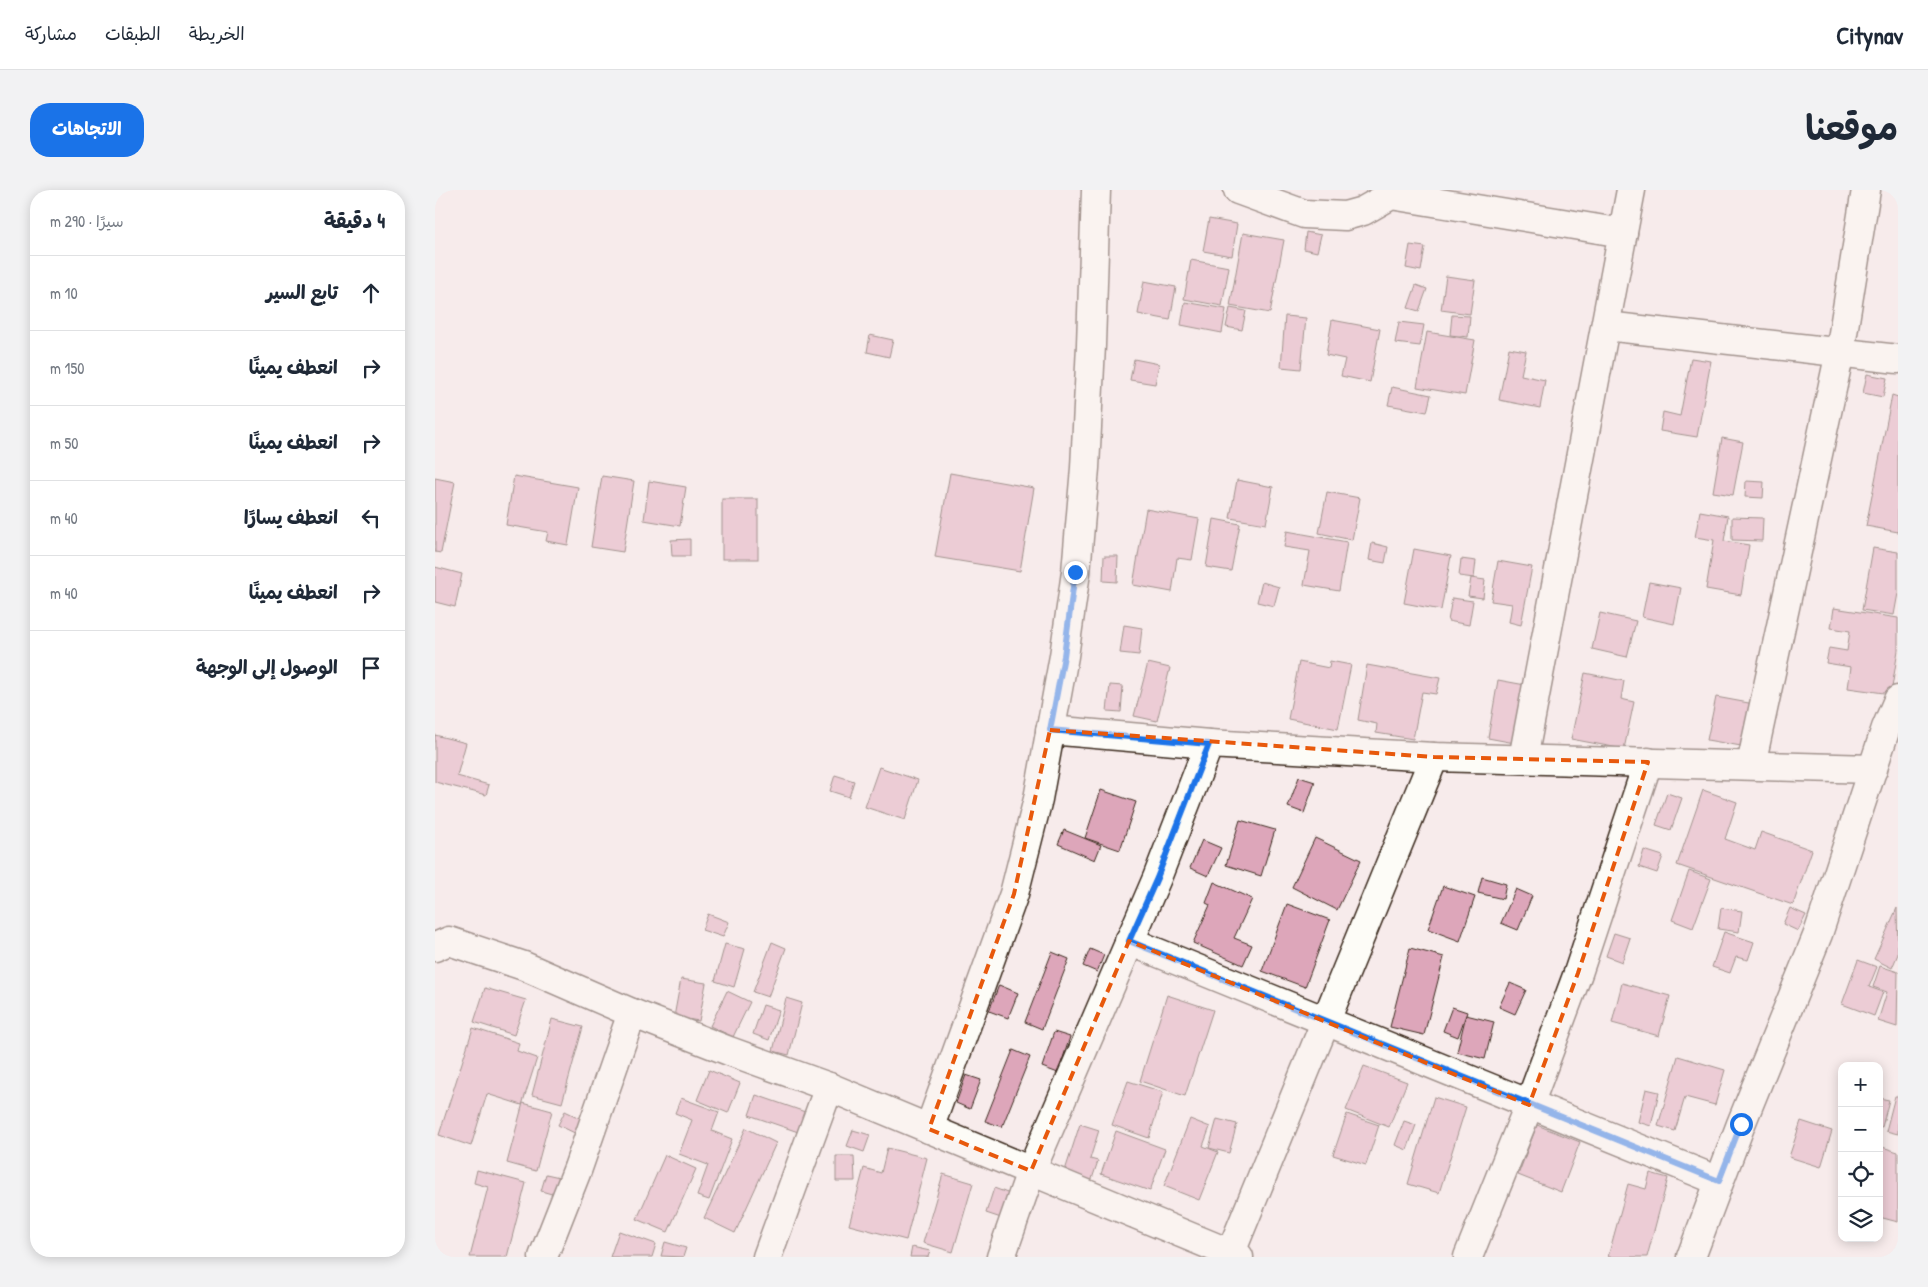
<!DOCTYPE html>
<html lang="ar">
<head>
<meta charset="utf-8">
<style>
	:root { --surface:#fff; --page:#f2f2f3; --text:#1f2937; --muted:#747a83; --line:#e0e1e3; --accent:#1a73e8 }
	body { margin:0; font-family:"Patrick Hand","Playpen Sans Arabic",sans-serif; background:var(--page); color:var(--text); direction:rtl }
	.controls { position:absolute; right:15px; bottom:15px; display:grid; overflow:hidden; border-radius:10px; box-shadow:0 2px 12px #0003 }
	.controls button { width:45px; height:45px; display:grid; place-items:center; padding:0; border:0; border-bottom:1px solid var(--line); background:var(--surface); color:var(--text); font:25px sans-serif }
	.stop { position:absolute; width:15px; height:15px; margin:-11px; border:4px solid #1a73e8; border-radius:50%; background:#fff }
	.stop.end { background:#1a73e8; border-color:#fff; box-shadow:0 1px 5px #0008 }
	.list { margin:0; padding:0; list-style:none }
	h2 { display:flex; justify-content:space-between; align-items:center; height:65px; margin:0; padding:0 20px; font-size:21px }
	h2 small { font-size:16px; font-weight:400; color:var(--muted) }
	.list li { display:grid; grid-template-columns:32px 1fr auto; gap:15px; align-items:center; box-sizing:border-box; height:75px; padding:0 20px; border-top:1px solid var(--line) }
	.list b { display:block; font-size:19px; white-space:nowrap }
	.list em { font-size:16px; font-style:normal; color:var(--muted) }
	.icon { flex:none; width:28px; height:28px; fill:none; stroke:currentColor; stroke-width:2; stroke-linecap:round; stroke-linejoin:round }
	.map { position:relative; flex:none; width:1463px; height:1067px; overflow:hidden; direction:ltr; border-radius:20px }
	header { display:flex; align-items:center; gap:30px; box-sizing:border-box; height:70px; padding:0 25px; background:var(--surface); border-bottom:1px solid var(--line) }
	header strong { font-size:24px }
	nav { display:flex; gap:28px; margin-inline-start:auto; font-size:18px }
	.intro { display:flex; align-items:center; justify-content:space-between; box-sizing:border-box; height:120px; padding:0 30px }
	h1 { margin:0; font-size:35px }
	.button { padding:12px 22px; border-radius:20px; background:var(--accent); color:#fff; font-size:18px; font-weight:700 }
	main { display:flex; gap:30px; padding:0 30px }
	aside { flex:1; background:var(--surface); border-radius:20px; box-shadow:0 2px 12px #0003 }
	.map>svg:first-child { display:block }
	.building { fill:#dda6ba; stroke:#3b2a1e }
	.lines { fill:none; stroke-linecap:round; stroke-linejoin:round }
	.minor-casing { stroke:#3b2a1e; stroke-width:31 }
	.minor { stroke:#fdfcf7; stroke-width:28 }
	.route { stroke:#1a73e8; stroke-width:6 }
	.marked { fill:none; stroke:#e8590c; stroke-width:4; stroke-dasharray:10 6; stroke-linejoin:round }
</style>
</head>
<body>
<header>
<strong>Citynav</strong>
<nav><a>الخريطة</a><a>الطبقات</a><a>مشاركة</a></nav>
</header>
<div class="intro"><h1>موقعنا</h1><a class="button">الاتجاهات</a></div>
<main>
<div class="map">
<svg width="1463" height="1067" viewBox="0 0 1463 1067">
	<rect width="100%" height="100%" fill="#f7ebeb"/>
	<filter id="ink" filterUnits="userSpaceOnUse"><feTurbulence type="fractalNoise" baseFrequency=".02" numOctaves="2"/><feDisplacementMap in="SourceGraphic" scale="10" xChannelSelector="R" yChannelSelector="G"/><feConvolveMatrix kernelMatrix="1 2 1 2 8 2 1 2 1" color-interpolation-filters="sRGB"/></filter>
	<g filter="url(#ink)">
		<g class="building">
			<polygon points="774,29 802,34 797,66 768,61"/>
			<polygon points="871,42 886,45 882,62 869,59"/>
			<polygon points="808,43 849,50 835,123 795,116"/>
			<polygon points="975,55 990,57 986,81 971,78"/>
			<polygon points="756,70 794,77 787,116 749,109"/>
			<polygon points="1011,86 1040,90 1035,124 1006,120"/>
			<polygon points="709,91 741,97 735,130 703,124"/>
			<polygon points="981,95 992,99 984,121 973,118"/>
			<polygon points="750,112 791,119 787,143 746,135"/>
			<polygon points="795,118 811,121 807,140 791,137"/>
			<polygon points="1017,125 1035,126 1033,147 1015,145"/>
			<polygon points="850,126 871,128 866,179 846,177"/>
			<polygon points="897,130 945,139 935,192 906,186 910,169 891,165"/>
			<polygon points="964,132 989,135 985,156 960,153"/>
			<polygon points="992,142 1040,150 1030,205 982,197"/>
			<polygon points="435,145 458,150 454,167 432,162"/>
			<polygon points="1074,158 1091,161 1086,185 1110,190 1105,218 1064,210"/>
			<polygon points="1256,168 1276,171 1262,247 1225,241 1228,222 1245,226"/>
			<polygon points="699,169 724,174 720,194 695,190"/>
			<polygon points="1432,184 1452,188 1448,207 1428,203"/>
			<polygon points="957,197 996,205 992,222 953,215"/>
			<polygon points="1457,205 1463,207 1463,342 1431,336"/>
			<polygon points="1287,248 1308,252 1298,305 1278,302"/>
			<polygon points="515,283 599,298 585,381 500,367"/>
			<polygon points="79,286 143,297 133,355 111,351 113,342 71,335"/>
			<polygon points="167,286 199,291 188,362 156,357"/>
			<polygon points="0,288 20,292 6,363 0,362"/>
			<polygon points="802,290 838,297 831,334 795,328"/>
			<polygon points="214,291 251,297 245,336 209,330"/>
			<polygon points="1311,291 1329,292 1328,308 1310,307"/>
			<polygon points="892,302 925,308 917,350 884,343"/>
			<rect x="287" y="309" width="36" height="60"/>
			<polygon points="711,319 764,329 757,370 742,368 737,402 698,395"/>
			<polygon points="1265,321 1293,326 1289,351 1314,355 1306,405 1271,399 1279,350 1260,347"/>
			<polygon points="1297,327 1328,328 1327,351 1297,350"/>
			<polygon points="779,329 805,334 796,381 771,377"/>
			<polygon points="852,341 912,352 904,401 869,395 875,361 849,357"/>
			<polygon points="255,349 255,366 237,366 236,350"/>
			<polygon points="937,353 953,357 950,373 934,370"/>
			<polygon points="1438,358 1463,362 1463,403 1459,425 1427,420"/>
			<polygon points="979,359 1016,366 1006,420 969,413"/>
			<polygon points="669,366 683,366 682,392 668,391"/>
			<polygon points="1026,369 1041,371 1039,388 1024,386"/>
			<polygon points="1063,371 1097,377 1086,435 1074,432 1077,414 1056,411"/>
			<polygon points="0,377 27,384 20,417 0,412"/>
			<polygon points="1036,388 1050,390 1048,408 1033,406"/>
			<polygon points="827,392 844,397 839,416 822,412"/>
			<polygon points="1214,392 1246,398 1239,434 1207,427"/>
			<polygon points="1017,408 1038,411 1034,435 1013,431"/>
			<polygon points="1399,418 1463,428 1463,460 1456,504 1413,498 1416,477 1391,473 1394,458 1412,461 1415,441 1396,438"/>
			<polygon points="1165,423 1201,431 1192,467 1157,459"/>
			<polygon points="689,435 707,438 704,465 685,463"/>
			<polygon points="895,471 916,475 903,539 853,529 864,472 894,478"/>
			<polygon points="713,473 735,478 722,531 699,526"/>
			<polygon points="932,475 1005,488 1001,504 987,502 978,549 941,543 942,534 923,530"/>
			<polygon points="1150,483 1189,491 1186,509 1199,512 1189,559 1136,549"/>
			<polygon points="1063,490 1112,499 1101,557 1053,548"/>
			<polygon points="675,495 688,496 686,522 672,521"/>
			<polygon points="1281,507 1330,516 1323,559 1272,550"/>
			<polygon points="0,545 31,553 22,586 54,595 51,605 0,592"/>
			<polygon points="444,577 483,590 470,630 430,617"/>
			<polygon points="400,585 419,591 414,607 395,601"/>
			<polygon points="864,587 880,592 869,623 853,617"/>
			<polygon points="666,600 701,612 685,660 650,648"/>
			<polygon points="1268,600 1302,612 1290,649 1320,660 1326,642 1377,660 1358,715 1242,675"/>
			<polygon points="1232,603 1247,608 1236,640 1221,635"/>
			<polygon points="805,630 840,640 826,686 791,675"/>
			<polygon points="629,640 666,655 660,670 623,654"/>
			<polygon points="880,648 926,670 902,720 857,697"/>
			<polygon points="767,650 786,658 773,686 755,678"/>
			<polygon points="1209,660 1228,666 1222,683 1204,677"/>
			<polygon points="1254,681 1276,689 1258,738 1237,730"/>
			<polygon points="1047,687 1071,694 1068,709 1043,703"/>
			<polygon points="779,692 817,709 799,748 817,755 808,775 758,753 775,715 771,713"/>
			<polygon points="1008,696 1040,707 1025,751 993,739"/>
			<polygon points="1081,699 1097,706 1083,740 1066,733"/>
			<polygon points="852,714 895,730 870,797 827,781"/>
			<polygon points="1286,718 1307,721 1304,742 1283,739"/>
			<polygon points="1355,718 1371,725 1363,741 1348,734"/>
			<polygon points="1462,718 1463,764 1457,778 1439,769"/>
			<polygon points="273,724 294,732 288,747 267,740"/>
			<polygon points="1289,742 1319,752 1313,770 1301,767 1295,783 1277,777"/>
			<polygon points="1179,743 1195,748 1187,772 1171,766"/>
			<polygon points="337,752 351,758 333,807 318,802"/>
			<polygon points="290,754 310,759 299,797 280,791"/>
			<polygon points="975,758 1009,767 989,845 955,837"/>
			<polygon points="655,759 669,765 662,782 648,776"/>
			<polygon points="617,762 634,769 607,839 590,832"/>
			<polygon points="1423,770 1442,777 1434,797 1448,802 1439,826 1407,814"/>
			<polygon points="1445,776 1463,782 1462,837 1443,831 1452,802 1438,797"/>
			<polygon points="246,789 271,793 264,831 239,827"/>
			<polygon points="1075,793 1091,800 1080,824 1064,817"/>
			<polygon points="1187,793 1235,806 1224,846 1177,833"/>
			<polygon points="564,795 583,803 573,828 554,821"/>
			<polygon points="50,798 91,810 79,845 39,832"/>
			<polygon points="292,801 315,812 298,847 275,836"/>
			<polygon points="732,805 778,820 750,906 705,891"/>
			<polygon points="351,808 367,813 354,865 338,861"/>
			<polygon points="328,815 344,820 334,850 318,844"/>
			<polygon points="1017,817 1032,822 1023,847 1008,841"/>
			<polygon points="1031,825 1059,832 1050,869 1022,862"/>
			<polygon points="117,829 148,837 127,913 97,905"/>
			<polygon points="38,838 84,853 82,861 102,868 87,915 52,904 36,956 4,945"/>
			<polygon points="619,842 635,847 623,883 607,877"/>
			<polygon points="578,860 595,867 567,937 550,931"/>
			<polygon points="1243,866 1290,880 1280,915 1250,907 1240,941 1223,936"/>
			<polygon points="929,876 972,892 954,937 911,920"/>
			<polygon points="274,880 305,893 293,923 262,910"/>
			<polygon points="531,885 546,890 535,919 521,913"/>
			<polygon points="693,891 728,902 714,948 677,935"/>
			<polygon points="1211,899 1224,902 1216,936 1203,932"/>
			<polygon points="321,905 376,924 369,944 314,925"/>
			<polygon points="1460,906 1463,906 1463,944 1451,941"/>
			<polygon points="999,907 1031,917 1004,1003 973,994"/>
			<polygon points="246,908 284,922 277,941 297,949 274,1010 262,1006 273,975 244,964 257,930 240,923"/>
			<polygon points="1444,908 1454,910 1447,937 1444,936"/>
			<polygon points="88,913 117,921 101,981 72,973"/>
			<polygon points="130,921 153,932 146,946 123,935"/>
			<polygon points="912,924 944,935 931,975 898,965"/>
			<polygon points="755,929 775,937 768,956 783,962 764,1010 729,996"/>
			<polygon points="782,929 802,934 794,963 774,958"/>
			<polygon points="969,931 981,935 972,960 960,955"/>
			<polygon points="1366,931 1397,941 1386,977 1354,967"/>
			<polygon points="645,934 664,940 655,969 663,971 653,1001 626,993"/>
			<polygon points="1102,935 1145,952 1126,1002 1083,985"/>
			<polygon points="311,938 341,953 300,1043 269,1028"/>
			<polygon points="418,940 435,945 429,962 412,956"/>
			<polygon points="681,941 730,959 715,1001 666,984"/>
			<polygon points="1444,956 1463,962 1463,1032 1444,1027"/>
			<polygon points="452,958 492,968 471,1050 414,1035 429,978 446,983"/>
			<polygon points="230,965 261,979 233,1042 202,1029"/>
			<polygon points="401,966 419,966 420,991 401,991"/>
			<polygon points="42,980 91,993 72,1067 35,1067 53,997 39,993"/>
			<polygon points="1215,983 1233,988 1212,1067 1173,1067 1193,994 1211,999"/>
			<polygon points="111,984 129,988 124,1006 106,1001"/>
			<polygon points="508,984 538,993 518,1062 488,1053"/>
			<polygon points="559,998 575,1004 566,1028 551,1023"/>
			<polygon points="184,1041 221,1054 217,1067 175,1067"/>
			<polygon points="230,1052 251,1058 248,1067 226,1066"/>
			<polygon points="477,1057 495,1061 493,1067 475,1067"/>
		</g>
		<g class="lines">
			<g class="minor-casing">
				<g id="minor">
					<polyline points="803,0 869,24 910,26 928,21 956,5 1188,43"/>
					<polyline points="1171,136 1463,169"/>
					<polyline points="615,540 774,554"/>
					<polyline points="1088,569 1196,0"/>
					<polyline points="1316,575 1405,162 1431,0"/>
					<polyline points="694,751 1284,991"/>
					<polyline points="0,757 14,751 89,776 197,823 294,861 394,897 596,981 566,1067"/>
					<polyline points="494,939 579,704 603,609 629,466 641,382 650,278 656,155 661,0"/>
					<polyline points="108,1067 143,978 197,823"/>
					<polyline points="332,1067 394,897"/>
					<polyline points="794,1067 999,567"/>
					<polyline points="804,1067 596,981 722,688 774,554 999,567 1438,579"/>
					<polyline points="1033,1067 1094,915 1143,783 1213,572"/>
					<polyline points="1256,1067 1306,934 1383,744 1451,538 1463,510"/>
				</g>
			</g>
			<use href="#minor" class="minor"/>
		</g>
	</g>
	<g class="lines" filter="url(#ink)">
		<polyline class="route" points="640,382 629,466 615,540 774,554 722,688 694,751 1284,991 1306,934"/>
	</g>
	<path d="M0 0H1463V1067H0ZM615,540L999,567L1213,572L1143,783L1094,915L694,751L596,981L494,939L579,704Z" fill="#f7ebeb" fill-opacity=".55" fill-rule="evenodd"/>
	<path class="marked" d="M615,540L999,567L1213,572L1143,783L1094,915L694,751L596,981L494,939L579,704Z"/>
</svg>
<div class="controls">
<button>+</button>
<button>−</button>
<button><svg class="icon" aria-label="locate" viewBox="0 0 24 24"><circle cx="12" cy="12" r="6"/><path d="M12 2v4M12 18v4M2 12h4M18 12h4"/></svg></button>
<button><svg class="icon" aria-label="layers" viewBox="0 0 24 24"><path d="M12 4l9 5-9 5-9-5zM3 14l9 5 9-5"/></svg></button>
</div>
<div class="stop" style="left:1306px;top:934px"></div>
<div class="stop end" style="left:640px;top:382px"></div>
</div>
<aside>
<h2>4 دقيقة<small>سيرًا · 290 m</small></h2>
<ul class="list">
<li><svg class="icon" aria-label="ahead" viewBox="0 0 24 24"><path d="M12 20V5M6 11l6-6 6 6"/></svg><div><b>تابع السير</b></div><em>10 m</em></li>
<li><svg class="icon" aria-label="right" viewBox="0 0 24 24"><path d="M7 20v-9h11M14 6l5 5-5 5"/></svg><div><b>انعطف يمينًا</b></div><em>150 m</em></li>
<li><svg class="icon" aria-label="right" viewBox="0 0 24 24"><path d="M7 20v-9h11M14 6l5 5-5 5"/></svg><div><b>انعطف يمينًا</b></div><em>50 m</em></li>
<li><svg class="icon" aria-label="left" viewBox="0 0 24 24"><path d="M17 20v-9H6M10 6l-5 5 5 5"/></svg><div><b>انعطف يسارًا</b></div><em>40 m</em></li>
<li><svg class="icon" aria-label="right" viewBox="0 0 24 24"><path d="M7 20v-9h11M14 6l5 5-5 5"/></svg><div><b>انعطف يمينًا</b></div><em>40 m</em></li>
<li><svg class="icon" aria-label="arrive" viewBox="0 0 24 24"><path d="M6 21V4h12l-3 4 3 4H6"/></svg><div><b>الوصول إلى الوجهة</b></div></li>
</ul>
</aside>
</main>
</body>
</html>
